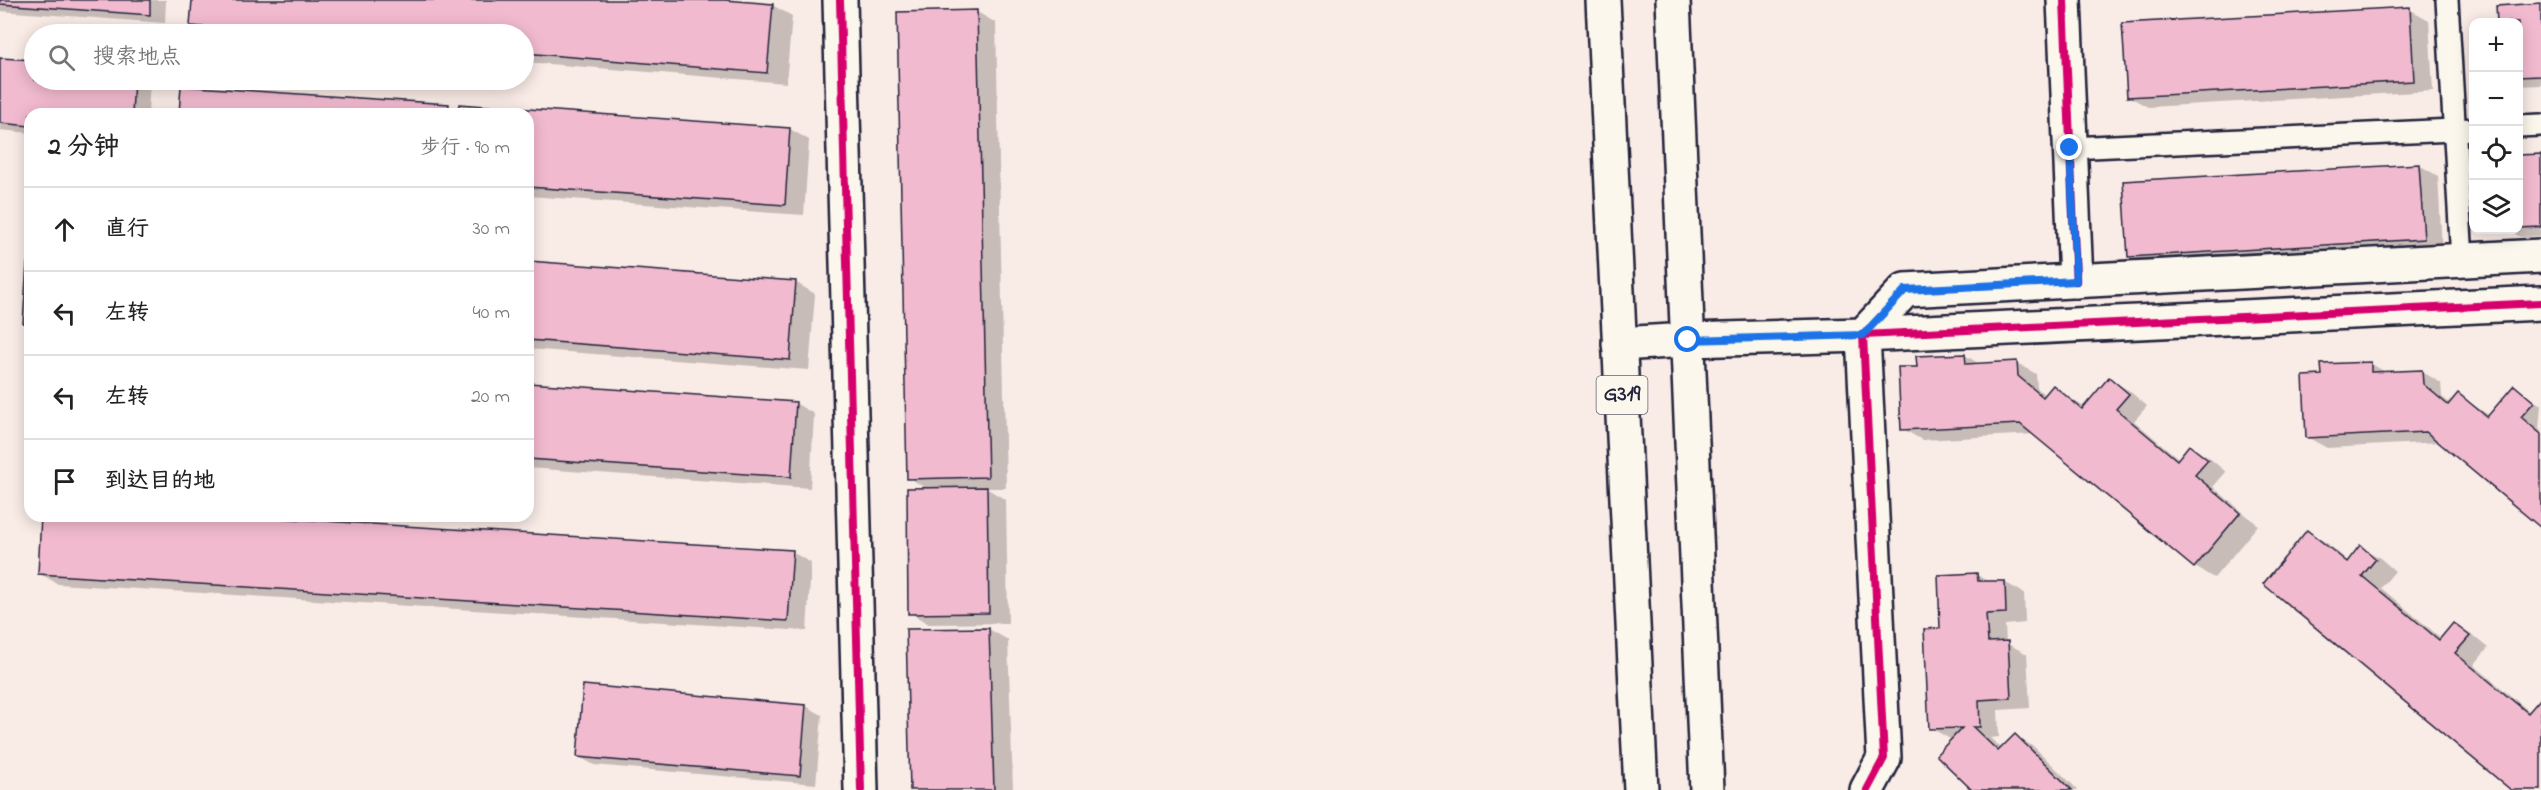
<!DOCTYPE html>
<html lang="zh">
<head>
<meta charset="utf-8">
<style>
	:root { --surface:#fff; --page:#f2f2f2; --text:#222; --muted:#767676; --line:#e0e0e0 }
	body { margin:0; font-family:"Indie Flower","LXGW WenKai TC",sans-serif; background:var(--page); color:var(--text) }
	.controls { position:absolute; right:18px; top:18px; display:grid; overflow:hidden; border-radius:12px; box-shadow:0 3px 15px #0003 }
	.controls button { width:54px; height:54px; display:grid; place-items:center; padding:0; border:0; border-bottom:2px solid var(--line); background:var(--surface); color:var(--text); font:30px sans-serif }
	.stop { position:absolute; width:18px; height:18px; margin:-14px; border:4px solid #1a73e8; border-radius:50%; background:#fff }
	.stop.end { background:#1a73e8; border-color:#fff; box-shadow:0 2px 6px #0008 }
	.list { margin:0; padding:0; list-style:none }
	h2 { display:flex; justify-content:space-between; align-items:center; height:78px; margin:0; padding:0 24px; font-size:26px }
	h2 small { font-size:20px; font-weight:400; color:var(--muted) }
	.list li { display:grid; grid-template-columns:39px 1fr auto; gap:18px; align-items:center; box-sizing:border-box; height:84px; padding:0 24px; border-top:2px solid var(--line) }
	.list b { display:block; font-size:22px; white-space:nowrap }
	.list em { font-size:20px; font-style:normal; color:var(--muted) }
	.icon { flex:none; width:33px; height:33px; fill:none; stroke:currentColor; stroke-width:2; stroke-linecap:round; stroke-linejoin:round }
	.map { position:relative; flex:none; width:2541px; height:790px; overflow:hidden }
	.search { position:absolute; background:var(--surface); box-shadow:0 3px 15px #0003; left:24px; top:24px; width:510px; height:66px; display:flex; align-items:center; gap:15px; box-sizing:border-box; padding:0 21px; border-radius:33px; color:var(--muted); font-size:22px }
	.panel { position:absolute; background:var(--surface); box-shadow:0 3px 15px #0003; left:24px; top:108px; width:510px; height:414px; border-radius:18px }
	.map>svg:first-child { display:block }
	.shadow { fill:#0003 }
	.building { fill:#f2bacf; stroke:#22223b; stroke-width:1.5 }
	.lines { fill:none; stroke-linecap:round; stroke-linejoin:round }
	.service-casing { stroke:#22223b; stroke-width:26 }
	.minor-casing { stroke:#22223b; stroke-width:38 }
	.tertiary-casing { stroke:#22223b; stroke-width:38 }
	.primary-casing { stroke:#22223b; stroke-width:38 }
	.service { stroke:#fbf7ec; stroke-width:21 }
	.minor { stroke:#fbf7ec; stroke-width:33 }
	.tertiary { stroke:#fbf7ec; stroke-width:33 }
	.primary { stroke:#fbf7ec; stroke-width:33 }
	.cycleway-casing { stroke:#fbf7ec; stroke-width:11 }
	.cycleway { stroke:#d6006c; stroke-width:8 }
	.route { stroke:#1a73e8; stroke-width:8 }
	.labels { text-anchor:middle; dominant-baseline:central; stroke-width:4.5; stroke-linejoin:round; paint-order:stroke }
	.shield { fill:#fbf7ec; stroke:#636270; stroke-width:1.5 }
	.shield-label { font-size:22px; font-weight:bold; fill:#22223b }
</style>
</head>
<body>
<div class="map">
<svg width="2541" height="790" viewBox="0 0 2541 790">
	<rect width="100%" height="100%" fill="#f9ebe6"/>
	<filter id="ink" filterUnits="userSpaceOnUse"><feTurbulence type="fractalNoise" baseFrequency=".0167" numOctaves="2"/><feDisplacementMap in="SourceGraphic" scale="12" xChannelSelector="R" yChannelSelector="G"/><feConvolveMatrix kernelMatrix="1 2 1 2 8 2 1 2 1" color-interpolation-filters="sRGB"/></filter>
	<g filter="url(#ink)">
		<g class="shadow">
			<polygon points="0,0 166,0 165,23 0,11"/>
			<polygon points="194,0 706,0 772,5 792,16 786,83 524,62 524,34 208,34 192,25"/>
			<polygon points="2541,4 2541,85 2518,86 2518,22 2499,22 2498,7"/>
			<polygon points="2409,9 2429,20 2433,91 2148,107 2128,96"/>
			<polygon points="977,12 996,23 1006,488 986,488 1006,500 1008,623 929,624 910,613 929,490 909,478"/>
			<polygon points="0,60 34,62 34,80 150,80 148,114 30,114 30,133 0,130"/>
			<polygon points="460,105 790,129 809,140 804,215 528,196 528,114 181,114 448,106 459,112"/>
			<polygon points="2541,156 2541,236 2520,237 2508,230 2518,230 2518,157"/>
			<polygon points="2419,165 2438,176 2442,250 2149,267 2129,256"/>
			<polygon points="528,262 795,282 815,294 809,370 528,349"/>
			<polygon points="1965,355 1981,365 2017,363 2036,374 2037,388 2046,396 2054,387 2085,408 2109,379 2128,390 2147,406 2134,421 2179,459 2190,446 2209,458 2226,472 2213,487 2258,525 2214,578 2195,567 2035,434 1922,440 1903,429 1918,368"/>
			<polygon points="2370,363 2387,373 2421,371 2441,383 2442,397 2451,404 2458,395 2490,416 2514,387 2541,405 2539,429 2541,431 2541,526 2441,442 2327,448 2307,437 2324,376"/>
			<polygon points="528,385 795,403 814,414 810,488 528,468"/>
			<polygon points="42,516 218,516 792,552 811,563 807,631 58,584 39,573"/>
			<polygon points="2308,532 2327,543 2349,562 2361,547 2380,558 2395,571 2381,588 2442,639 2454,624 2473,636 2488,648 2474,665 2531,713 2541,700 2541,790 2514,790"/>
			<polygon points="1977,575 1990,583 2004,582 2024,593 2025,623 2005,625 2006,643 2027,654 2030,708 1998,710 1999,737 1990,738 2002,749 2015,736 2034,747 2078,790 1974,790 1954,739 1950,739 1931,728 1942,630"/>
			<polygon points="989,629 1008,640 1013,790 912,790"/>
			<polygon points="584,687 806,706 822,715 816,784 594,765 578,756"/>
		</g>
		<g class="building">
			<polygon points="0,0 150,0 150,15 0,4"/>
			<polygon points="192,0 725,0 773,4 767,73 524,53 524,34 297,34 190,26"/>
			<polygon points="2541,3 2541,76 2518,77 2518,22 2497,22 2496,6"/>
			<polygon points="2410,7 2414,81 2127,97 2122,23"/>
			<polygon points="977,10 988,477 907,479 897,12"/>
			<polygon points="0,58 34,60 34,80 134,80 132,114 30,114 30,126 0,123"/>
			<polygon points="181,86 449,104 448,114 179,114"/>
			<polygon points="459,104 790,128 785,205 528,187 528,114 458,114"/>
			<polygon points="2541,154 2541,227 2518,228 2518,155"/>
			<polygon points="2419,164 2424,239 2128,257 2123,181"/>
			<polygon points="528,261 796,281 790,360 528,340"/>
			<polygon points="27,263 30,263 30,324 23,323"/>
			<polygon points="1965,354 1966,364 2017,361 2018,376 2043,397 2053,385 2082,409 2109,377 2129,394 2116,409 2177,460 2189,445 2208,460 2195,475 2240,513 2194,568 2020,424 1901,430 1898,367 1917,367 1916,356"/>
			<polygon points="2371,362 2371,372 2422,370 2423,384 2448,405 2458,393 2487,417 2514,385 2534,402 2521,417 2541,434 2541,528 2426,432 2306,438 2303,376 2322,375 2321,364"/>
			<polygon points="528,383 796,402 791,477 528,459"/>
			<polygon points="987,487 989,613 908,614 907,488"/>
			<polygon points="41,516 242,516 793,550 788,621 38,574"/>
			<polygon points="2307,530 2347,562 2360,545 2376,559 2362,576 2439,640 2453,623 2470,636 2455,653 2528,713 2541,698 2541,790 2511,790 2263,584"/>
			<polygon points="1977,573 1978,581 2005,581 2006,613 1986,614 1988,642 2008,641 2011,698 1979,700 1980,727 1973,727 1998,751 2015,734 2072,790 1972,790 1936,755 1962,728 1929,729 1924,629 1940,628 1938,575"/>
			<polygon points="989,628 994,790 910,790 906,629"/>
			<polygon points="583,685 806,705 800,776 577,757"/>
		</g>
		<g class="lines">
			<g class="service-casing">
				<g id="service">
					<polyline points="2447,0 2462,260"/>
					<polyline points="2518,126 2541,125"/>
					<polyline points="2070,148 2474,129"/>
				</g>
			</g>
			<g class="minor-casing">
				<g id="minor">
					<polyline points="2064,0 2076,281"/>
					<polyline points="1619,344 1688,340 1863,335 1905,290 2541,256"/>
					<polyline points="1867,790 1884,758 1863,335 2541,303"/>
				</g>
			</g>
			<g class="tertiary-casing">
				<polyline id="tertiary" points="840,0 861,790"/>
			</g>
			<g class="primary-casing">
				<g id="primary">
					<polyline points="1603,0 1641,790"/>
					<polyline points="1673,0 1707,790"/>
				</g>
			</g>
			<use href="#service" class="service"/>
			<use href="#minor" class="minor"/>
			<use href="#tertiary" class="tertiary"/>
			<use href="#primary" class="primary"/>
			<g class="cycleway-casing">
				<g id="cycleway">
					<polyline points="840,0 861,790"/>
					<polyline points="2064,0 2076,281"/>
					<polyline points="1867,790 1884,758 1863,335 2541,303"/>
				</g>
			</g>
			<use href="#cycleway" class="cycleway"/>
		</g>
	</g>
	<g class="lines" filter="url(#ink)">
		<polyline class="route" points="1688,340 1863,335 1905,290 2076,281 2070,148"/>
	</g>
	<g class="labels">
		<rect class="shield" x="1596.5" y="376" width="51" height="38" rx="4.5"/>
		<g class="shield-label">
			<text x="1622" y="395">G319</text>
		</g>
	</g>
</svg>
<div class="controls">
<button>+</button>
<button>−</button>
<button><svg class="icon" aria-label="locate" viewBox="0 0 24 24"><circle cx="12" cy="12" r="6"/><path d="M12 2v4M12 18v4M2 12h4M18 12h4"/></svg></button>
<button><svg class="icon" aria-label="layers" viewBox="0 0 24 24"><path d="M12 4l9 5-9 5-9-5zM3 14l9 5 9-5"/></svg></button>
</div>
<div class="stop" style="left:1688px;top:340px"></div>
<div class="stop end" style="left:2070px;top:148px"></div>
<div class="search"><svg class="icon" aria-label="search" viewBox="0 0 24 24"><circle cx="10" cy="10" r="6"/><path d="M15 15l6 6"/></svg>搜索地点</div>
<section class="panel">
<h2>2 分钟<small>步行 · 90 m</small></h2>
<ul class="list">
<li><svg class="icon" aria-label="ahead" viewBox="0 0 24 24"><path d="M12 20V5M6 11l6-6 6 6"/></svg><div><b>直行</b></div><em>30 m</em></li>
<li><svg class="icon" aria-label="left" viewBox="0 0 24 24"><path d="M17 20v-9H6M10 6l-5 5 5 5"/></svg><div><b>左转</b></div><em>40 m</em></li>
<li><svg class="icon" aria-label="left" viewBox="0 0 24 24"><path d="M17 20v-9H6M10 6l-5 5 5 5"/></svg><div><b>左转</b></div><em>20 m</em></li>
<li><svg class="icon" aria-label="arrive" viewBox="0 0 24 24"><path d="M6 21V4h12l-3 4 3 4H6"/></svg><div><b>到达目的地</b></div></li>
</ul>
</section>
</div>
</body>
</html>
